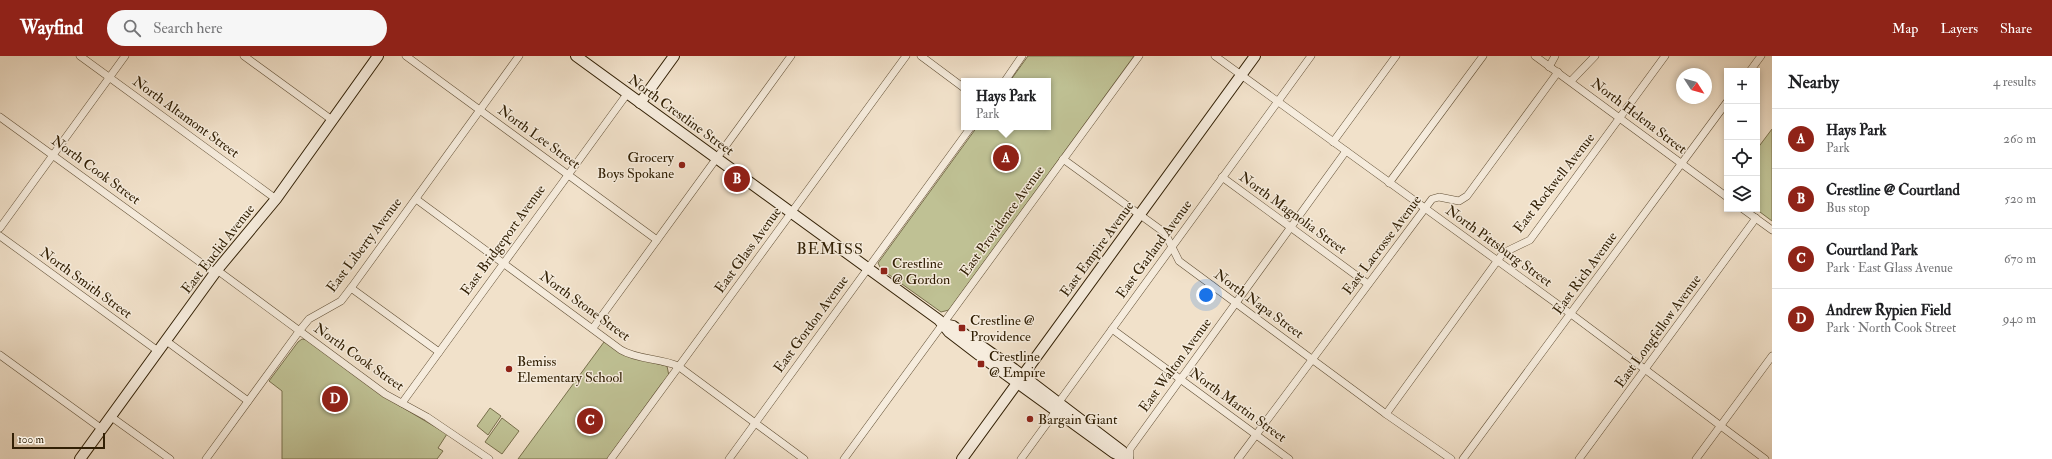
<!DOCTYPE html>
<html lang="en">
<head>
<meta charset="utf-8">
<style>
	:root { --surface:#fff; --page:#f6f6f6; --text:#202124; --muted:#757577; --line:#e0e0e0; --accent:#8f2418 }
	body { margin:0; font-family:"IM FELL Double Pica",serif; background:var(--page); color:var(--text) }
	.controls { position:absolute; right:12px; top:12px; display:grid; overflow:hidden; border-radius:0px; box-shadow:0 2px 6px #0003 }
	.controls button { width:36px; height:36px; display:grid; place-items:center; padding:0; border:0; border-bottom:1px solid var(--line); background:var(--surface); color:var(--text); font:20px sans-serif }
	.compass { position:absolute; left:1676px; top:12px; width:36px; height:36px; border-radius:50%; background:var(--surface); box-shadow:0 2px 6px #0003; rotate:126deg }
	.scale { position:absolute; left:12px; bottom:10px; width:93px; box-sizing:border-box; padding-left:4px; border:2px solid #322005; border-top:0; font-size:11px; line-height:14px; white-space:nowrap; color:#322005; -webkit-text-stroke:3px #f6ecdd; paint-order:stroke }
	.you { position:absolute; left:1206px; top:239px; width:14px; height:14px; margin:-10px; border:3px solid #fff; border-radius:50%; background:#1a73e8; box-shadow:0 0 0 6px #1a73e833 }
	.badge { display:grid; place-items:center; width:26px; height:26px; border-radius:50%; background:var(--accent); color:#fff; font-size:13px; font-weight:700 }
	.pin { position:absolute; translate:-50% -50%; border:2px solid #fff; box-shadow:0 1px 4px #0006 }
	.popup { position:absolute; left:961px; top:22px; width:90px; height:52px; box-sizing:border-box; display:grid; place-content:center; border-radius:0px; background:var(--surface); filter:drop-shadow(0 1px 3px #0005); font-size:13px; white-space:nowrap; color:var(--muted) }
	.popup b { font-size:15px; color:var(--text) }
	.popup::after { content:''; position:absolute; left:50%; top:100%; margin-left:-8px; border:8px solid transparent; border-top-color:var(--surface) }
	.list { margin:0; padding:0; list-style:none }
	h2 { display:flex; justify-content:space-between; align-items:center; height:52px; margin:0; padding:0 16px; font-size:17px }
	h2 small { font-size:13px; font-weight:400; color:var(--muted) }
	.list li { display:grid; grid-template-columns:26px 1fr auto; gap:12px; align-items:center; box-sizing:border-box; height:60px; padding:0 16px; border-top:1px solid var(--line) }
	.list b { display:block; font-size:15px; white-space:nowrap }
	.list p { margin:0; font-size:13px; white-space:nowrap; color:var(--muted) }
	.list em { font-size:13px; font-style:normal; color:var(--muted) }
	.icon { flex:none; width:22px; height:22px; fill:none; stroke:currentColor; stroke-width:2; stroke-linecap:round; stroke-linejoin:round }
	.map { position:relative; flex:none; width:1772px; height:403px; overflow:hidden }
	header { display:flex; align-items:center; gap:24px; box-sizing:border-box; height:56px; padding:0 20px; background:var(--accent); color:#fff }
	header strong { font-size:19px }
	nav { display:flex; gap:22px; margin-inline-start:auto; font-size:14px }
	.search { width:280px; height:36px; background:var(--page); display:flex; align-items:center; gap:10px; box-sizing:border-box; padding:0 14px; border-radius:22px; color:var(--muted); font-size:15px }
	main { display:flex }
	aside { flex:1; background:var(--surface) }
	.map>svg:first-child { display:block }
	.green { fill:#bfc194; stroke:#78704c }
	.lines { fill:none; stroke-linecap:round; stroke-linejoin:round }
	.street-casing { stroke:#625036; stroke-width:8 }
	.secondary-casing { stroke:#322005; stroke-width:12 }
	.street { stroke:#f6ecdd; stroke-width:7 }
	.secondary { stroke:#f6ecdd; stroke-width:10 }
	.poi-dot { fill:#8f2418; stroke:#f6ecdd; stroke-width:1.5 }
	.labels { text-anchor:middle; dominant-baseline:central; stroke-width:3; stroke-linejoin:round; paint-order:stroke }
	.street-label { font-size:14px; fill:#322005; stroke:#f6ecdd }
	.poi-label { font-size:14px; fill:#322005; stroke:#f6ecdd; text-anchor:start }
	.quarter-label { font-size:16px; letter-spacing:1px; fill:#322005; stroke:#f6ecdd }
</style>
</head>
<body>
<header>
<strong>Wayfind</strong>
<div class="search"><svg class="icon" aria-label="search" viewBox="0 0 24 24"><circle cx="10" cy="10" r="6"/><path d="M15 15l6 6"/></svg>Search here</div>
<nav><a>Map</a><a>Layers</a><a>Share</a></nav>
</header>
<main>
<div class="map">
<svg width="1772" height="403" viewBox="0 0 1772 403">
	<rect width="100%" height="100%" fill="#f1e1ca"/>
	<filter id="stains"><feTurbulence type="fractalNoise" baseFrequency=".005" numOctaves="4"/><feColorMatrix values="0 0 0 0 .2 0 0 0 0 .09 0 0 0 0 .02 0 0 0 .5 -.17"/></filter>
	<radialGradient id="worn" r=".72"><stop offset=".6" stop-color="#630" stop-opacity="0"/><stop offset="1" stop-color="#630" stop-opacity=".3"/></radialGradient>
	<g class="green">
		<polygon points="1028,0 1134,0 949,254 941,256 881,213 878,207 977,71 1048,71 1048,25 1010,25"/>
		<polygon points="1772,73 1772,165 1756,153 1757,93"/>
		<polygon points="302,283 307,284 380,338 447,378 438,392 443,395 437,403 282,403 282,335 269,325 298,286"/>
		<polygon points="604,286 654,307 667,310 669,320 662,327 607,403 518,403"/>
		<polygon points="490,352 501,360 488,379 477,370"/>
		<polygon points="502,362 519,375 502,398 485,386"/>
	</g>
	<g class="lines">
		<g class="street-casing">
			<g id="street">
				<polyline points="80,0 276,143"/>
				<polyline points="244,0 332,64"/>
				<polyline points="406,0 657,184"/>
				<polyline points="921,0 964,32"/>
				<polyline points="1215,0 1571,258 1765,403"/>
				<polyline points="1535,0 1727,141"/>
				<polyline points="1549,11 1555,0"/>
				<polyline points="1750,15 1761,0"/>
				<polyline points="1005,25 1022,0"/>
				<polyline points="1571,25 1595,0"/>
				<polyline points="0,61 215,217"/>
				<polyline points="1333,86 1396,0"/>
				<polyline points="1063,103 1165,177 1179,205 1386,358 1451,403"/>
				<polyline points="1222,121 1368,228"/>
				<polyline points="1389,127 1483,0"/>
				<path d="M416,143L621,294C638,304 660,302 678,310L804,403"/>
				<polyline points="1743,153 1772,174"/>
				<polyline points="0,172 125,0"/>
				<polyline points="0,180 158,295"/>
				<polyline points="217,214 385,338 427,361 489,403"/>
				<polyline points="351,232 439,296"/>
				<polyline points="593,272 791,0"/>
				<polyline points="1112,273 1289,403"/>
				<polyline points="165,284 248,345"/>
				<polyline points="0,299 102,373"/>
				<polyline points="402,347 627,38"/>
				<polyline points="1386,358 1503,197 1530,184 1665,0"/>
				<polyline points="110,360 170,403"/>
				<polyline points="206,403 300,274 309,263 341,245 351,232 519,0"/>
				<polyline points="611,403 906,0"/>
				<polyline points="729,403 971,71"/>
				<polyline points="844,403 1139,0"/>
				<polyline points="1021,403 1056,355 1059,346 1311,0"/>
				<polyline points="1130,403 1130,393 1346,95"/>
				<polyline points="1238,403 1432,143 1439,141 1459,145 1467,140 1558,16"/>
				<polyline points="1463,403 1727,46"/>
				<polyline points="1579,403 1756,162"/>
				<polyline points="1696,403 1772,300"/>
			</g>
		</g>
		<g class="secondary-casing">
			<g id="secondary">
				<polyline points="576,0 939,264 949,276 979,299 1114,397 1128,403"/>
				<polyline points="640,47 674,0"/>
				<polyline points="944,268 953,270 1014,313 1122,395 1127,401"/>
				<polyline points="80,403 217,214 276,143 378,0"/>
				<polyline points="962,403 1255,0"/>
			</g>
		</g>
		<use href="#street" class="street"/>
		<use href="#secondary" class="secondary"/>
	</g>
	<g class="poi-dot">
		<circle cx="682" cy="109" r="4"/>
		<rect x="880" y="211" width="8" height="8" rx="2"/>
		<rect x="958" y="268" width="8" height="8" rx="2"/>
		<rect x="977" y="304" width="8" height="8" rx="2"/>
		<circle cx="509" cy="313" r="4"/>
		<circle cx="1030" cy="363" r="4"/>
	</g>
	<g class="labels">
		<g class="street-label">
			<text transform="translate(681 59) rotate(36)">North Crestline Street</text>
			<text transform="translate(1639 60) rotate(37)">North Helena Street</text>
			<text transform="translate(186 61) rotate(36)">North Altamont Street</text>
			<text transform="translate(539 81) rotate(36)">North Lee Street</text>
			<text transform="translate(96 114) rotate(36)">North Cook Street</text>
			<text transform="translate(1554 127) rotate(-52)">East Rockwell Avenue</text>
			<text transform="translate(1293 157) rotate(36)">North Magnolia Street</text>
			<text transform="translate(1002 165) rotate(-54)">East Providence Avenue</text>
			<text transform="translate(503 184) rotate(-54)">East Bridgeport Avenue</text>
			<text transform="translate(364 189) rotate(-53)">East Liberty Avenue</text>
			<text transform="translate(1382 189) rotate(-53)">East Lacrosse Avenue</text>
			<text transform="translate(1499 190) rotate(36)">North Pittsburg Street</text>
			<text transform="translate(218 193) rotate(-52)">East Euclid Avenue</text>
			<text transform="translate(1097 193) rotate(-54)">East Empire Avenue</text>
			<text transform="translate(1154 193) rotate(-54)">East Garland Avenue</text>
			<text transform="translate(748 194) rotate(-54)">East Glass Avenue</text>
			<text transform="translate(1585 217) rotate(-54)">East Rich Avenue</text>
			<text transform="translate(86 227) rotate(36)">North Smith Street</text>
			<text transform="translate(1259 248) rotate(36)">North Napa Street</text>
			<text transform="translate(585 250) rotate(36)">North Stone Street</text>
			<text transform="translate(811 268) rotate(-54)">East Gordon Avenue</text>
			<text transform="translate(1658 275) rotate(-54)">East Longfellow Avenue</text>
			<text transform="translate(359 301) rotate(35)">North Cook Street</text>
			<text transform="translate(1175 309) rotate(-54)">East Walton Avenue</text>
			<text transform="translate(1238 349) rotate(36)">North Martin Street</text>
		</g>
		<g class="poi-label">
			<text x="674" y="101" text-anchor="end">Grocery<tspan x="674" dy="16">Boys Spokane</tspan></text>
			<text x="892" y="207">Crestline<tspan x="892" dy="16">@ Gordon</tspan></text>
			<text x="970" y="264">Crestline @<tspan x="970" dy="16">Providence</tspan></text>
			<text x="989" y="300">Crestline<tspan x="989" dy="16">@ Empire</tspan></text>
			<text x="517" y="305">Bemiss<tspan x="517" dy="16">Elementary School</tspan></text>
			<text x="1038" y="363">Bargain Giant</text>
		</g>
		<g class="quarter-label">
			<text x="830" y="193">BEMISS</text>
		</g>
	</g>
	<rect width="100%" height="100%" filter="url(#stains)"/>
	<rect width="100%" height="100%" fill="url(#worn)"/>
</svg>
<div class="controls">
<button>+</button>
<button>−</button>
<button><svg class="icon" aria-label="locate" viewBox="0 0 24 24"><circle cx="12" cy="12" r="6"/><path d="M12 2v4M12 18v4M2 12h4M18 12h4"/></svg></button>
<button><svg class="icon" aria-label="layers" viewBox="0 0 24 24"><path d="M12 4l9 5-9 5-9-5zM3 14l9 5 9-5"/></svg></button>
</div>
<svg class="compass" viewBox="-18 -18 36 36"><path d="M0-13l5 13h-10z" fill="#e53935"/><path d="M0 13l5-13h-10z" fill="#757577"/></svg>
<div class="scale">100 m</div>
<div class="you"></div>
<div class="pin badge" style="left:1006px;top:102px">A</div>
<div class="popup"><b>Hays Park</b>Park</div>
<div class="pin badge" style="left:737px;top:123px">B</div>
<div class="pin badge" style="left:590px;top:365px">C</div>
<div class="pin badge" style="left:335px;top:343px">D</div>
</div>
<aside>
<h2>Nearby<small>4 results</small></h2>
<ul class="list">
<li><span class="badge">A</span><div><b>Hays Park</b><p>Park</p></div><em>260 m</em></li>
<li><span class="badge">B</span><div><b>Crestline @ Courtland</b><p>Bus stop</p></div><em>520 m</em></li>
<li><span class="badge">C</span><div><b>Courtland Park</b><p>Park · East Glass Avenue</p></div><em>670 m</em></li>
<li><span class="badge">D</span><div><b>Andrew Rypien Field</b><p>Park · North Cook Street</p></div><em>940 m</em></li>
</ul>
</aside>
</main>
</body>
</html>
